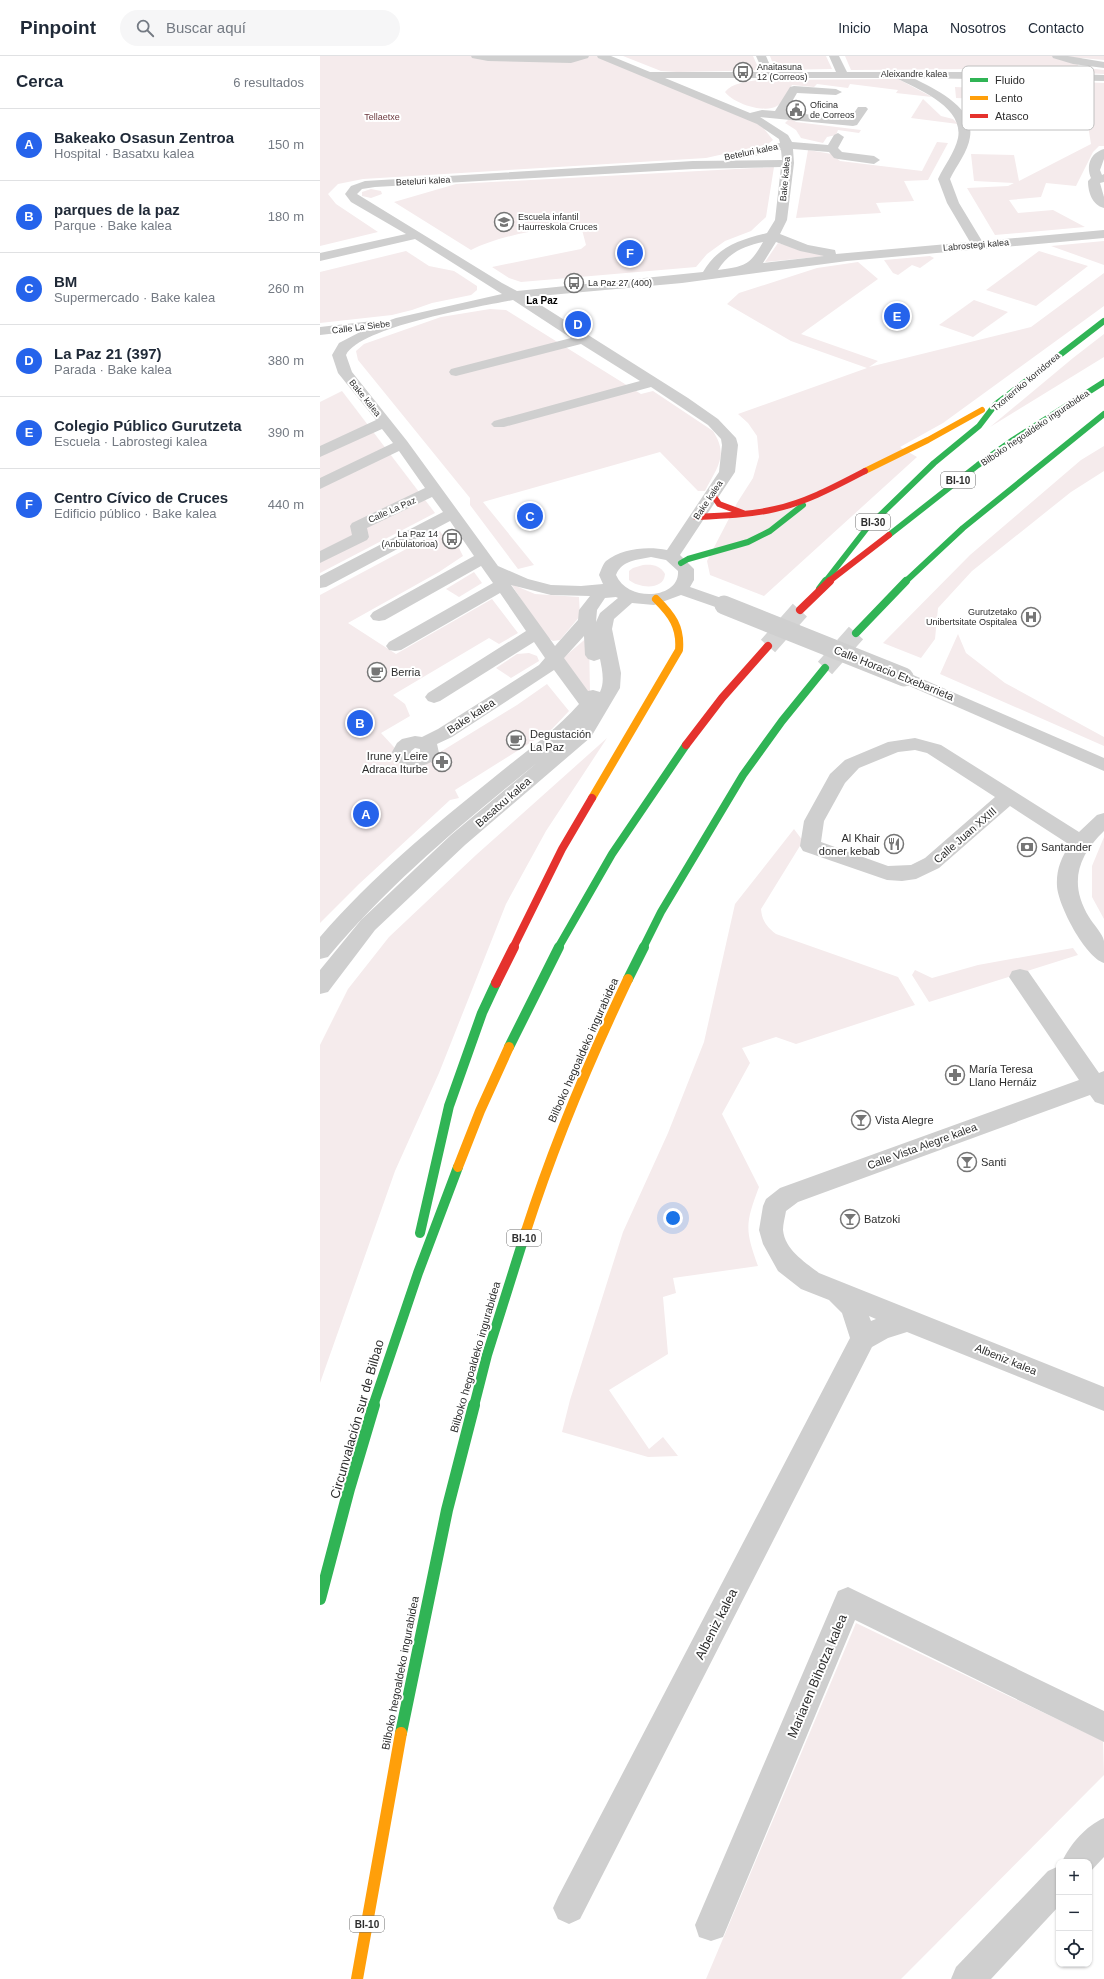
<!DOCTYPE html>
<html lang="es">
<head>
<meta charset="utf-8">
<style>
	:root { --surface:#fff; --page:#f6f6f7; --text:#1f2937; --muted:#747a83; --line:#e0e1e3; --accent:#2563eb }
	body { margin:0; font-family:Helvetica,sans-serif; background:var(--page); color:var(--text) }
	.controls { position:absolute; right:12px; bottom:12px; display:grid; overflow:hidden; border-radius:8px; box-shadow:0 1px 3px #0004 }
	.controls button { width:36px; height:36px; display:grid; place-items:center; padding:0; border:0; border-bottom:1px solid var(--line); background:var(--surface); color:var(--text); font:20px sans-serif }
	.you { position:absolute; left:353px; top:1162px; width:14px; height:14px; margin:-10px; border:3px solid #fff; border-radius:50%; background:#1a73e8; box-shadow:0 0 0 6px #1a73e833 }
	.badge { display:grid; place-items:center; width:26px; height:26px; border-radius:50%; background:var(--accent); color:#fff; font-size:13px; font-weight:700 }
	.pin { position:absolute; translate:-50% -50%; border:2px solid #fff; box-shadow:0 1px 4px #0006 }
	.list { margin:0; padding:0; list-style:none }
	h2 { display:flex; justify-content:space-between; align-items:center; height:52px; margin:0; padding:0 16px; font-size:17px }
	h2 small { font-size:13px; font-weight:400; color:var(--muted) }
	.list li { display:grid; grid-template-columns:26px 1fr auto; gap:12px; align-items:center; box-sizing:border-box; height:72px; padding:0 16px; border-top:1px solid var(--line) }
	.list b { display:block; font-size:15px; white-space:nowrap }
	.list p { margin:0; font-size:13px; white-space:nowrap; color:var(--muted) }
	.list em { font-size:13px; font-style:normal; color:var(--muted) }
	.icon { flex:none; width:22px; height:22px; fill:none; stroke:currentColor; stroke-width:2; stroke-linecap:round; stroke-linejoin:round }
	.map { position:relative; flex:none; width:784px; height:1923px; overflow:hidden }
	header { display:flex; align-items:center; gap:24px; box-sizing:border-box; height:56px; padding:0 20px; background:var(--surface); border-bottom:1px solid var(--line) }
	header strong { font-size:19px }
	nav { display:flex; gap:22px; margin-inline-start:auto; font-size:14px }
	.search { width:280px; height:36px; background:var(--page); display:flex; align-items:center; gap:10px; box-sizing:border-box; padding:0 14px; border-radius:22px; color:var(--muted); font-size:15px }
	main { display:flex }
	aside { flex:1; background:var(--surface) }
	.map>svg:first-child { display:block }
	.green { fill:#f5ebec }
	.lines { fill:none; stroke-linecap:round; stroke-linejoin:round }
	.highway-tunnel { stroke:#d5d5d5; stroke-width:19; stroke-dasharray:19 10; stroke-linecap:butt }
	.street { fill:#cfcfcf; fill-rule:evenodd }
	.fast-far3 { stroke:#30b455; stroke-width:6 }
	.fast-far2 { stroke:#30b455; stroke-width:8 }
	.fast-far1 { stroke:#30b455; stroke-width:10 }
	.fast { stroke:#30b455; stroke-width:12 }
	.slow-far3 { stroke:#ff9f0a; stroke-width:6 }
	.slow-far2 { stroke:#ff9f0a; stroke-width:8 }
	.slow-far1 { stroke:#ff9f0a; stroke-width:10 }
	.slow { stroke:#ff9f0a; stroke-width:12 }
	.jam-far2 { stroke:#e5322d; stroke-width:6 }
	.jam-far1 { stroke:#e5322d; stroke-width:8 }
	.jam { stroke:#e5322d; stroke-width:10 }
	.street-bridge { stroke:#cfcfcf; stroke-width:19 }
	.labels { text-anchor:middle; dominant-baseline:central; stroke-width:4; stroke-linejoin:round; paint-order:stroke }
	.far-poi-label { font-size:9px; fill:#2d2d2d; stroke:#fff; text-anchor:start }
	.far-street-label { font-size:9px; fill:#2d2d2d; stroke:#fff }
	.far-park-label { font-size:9px; fill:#6c383e; stroke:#fff }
	.far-neighbourhood-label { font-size:10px; font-weight:bold; fill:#000; stroke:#fff }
	.shield { fill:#fff; stroke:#6c6c6c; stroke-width:1 }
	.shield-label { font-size:10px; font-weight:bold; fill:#2d2d2d }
	.poi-label { font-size:11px; fill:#2d2d2d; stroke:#fff; text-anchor:start }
	.street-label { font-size:11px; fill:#2d2d2d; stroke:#fff }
	.near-street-label { font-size:13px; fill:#2d2d2d; stroke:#fff }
	.key { fill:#fff; stroke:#c0c0c0; stroke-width:1 }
	.key-label { font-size:11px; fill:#2d2d2d }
</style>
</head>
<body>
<header>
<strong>Pinpoint</strong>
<div class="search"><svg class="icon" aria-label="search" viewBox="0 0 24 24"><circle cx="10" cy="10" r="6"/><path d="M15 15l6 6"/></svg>Buscar aquí</div>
<nav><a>Inicio</a><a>Mapa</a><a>Nosotros</a><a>Contacto</a></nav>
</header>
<main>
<aside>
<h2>Cerca<small>6 resultados</small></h2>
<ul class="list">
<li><span class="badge">A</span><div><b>Bakeako Osasun Zentroa</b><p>Hospital · Basatxu kalea</p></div><em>150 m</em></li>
<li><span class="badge">B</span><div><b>parques de la paz</b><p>Parque · Bake kalea</p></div><em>180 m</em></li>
<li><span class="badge">C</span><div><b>BM</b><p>Supermercado · Bake kalea</p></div><em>260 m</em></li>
<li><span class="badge">D</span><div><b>La Paz 21 (397)</b><p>Parada · Bake kalea</p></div><em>380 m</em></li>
<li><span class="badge">E</span><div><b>Colegio Público Gurutzeta</b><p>Escuela · Labrostegi kalea</p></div><em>390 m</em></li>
<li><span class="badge">F</span><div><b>Centro Cívico de Cruces</b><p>Edificio público · Bake kalea</p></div><em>440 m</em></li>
</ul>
</aside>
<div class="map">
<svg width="784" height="1923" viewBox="0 0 784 1923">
	<rect width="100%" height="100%" fill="#fff"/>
	<g class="green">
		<polygon points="0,0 277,0 437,64 453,84 448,88 386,102 43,123 18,128 8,138 16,148 58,176 0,190"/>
		<polygon points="303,0 433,0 437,9 453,8 450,0 506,0 512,13 357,16 341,15"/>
		<polygon points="525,0 784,0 784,4 762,2 757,11 784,14 784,18 663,13 531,14"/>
		<path d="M578,23L612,41L576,37L578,34L530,28L528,32L497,28L494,31L472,29C468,35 463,46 457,50C444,58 413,47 405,36C412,27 426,26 437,24Z"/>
		<polygon points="761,26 784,27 784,90 779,90 773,96 756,130 726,127 721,141 689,144 698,157 733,154 765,171 675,179 647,132 688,130 694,127 654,125 651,98 694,99 699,125 771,88"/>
		<polygon points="635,31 684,33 684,44 636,42"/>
		<polygon points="603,43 621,60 633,63 638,68 591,62"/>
		<polygon points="470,62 476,66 541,74 539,77 518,74 516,79 507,81 503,87 481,82 476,74 465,67"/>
		<polygon points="617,86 628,87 608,124 584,125 594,145 556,147 561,157 476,162 488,94 512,98 520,105 602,115"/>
		<path d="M454,111L446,161L431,175L405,185L387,198L376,211L201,226L189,222L172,211L261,193L266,189L261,170C230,170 178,180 151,194L74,146L136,128Z"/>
		<polygon points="51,133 61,135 62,138 51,142 42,140 42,136"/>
		<polygon points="784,185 784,209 731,190"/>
		<polygon points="458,187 507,200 445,206"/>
		<polygon points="86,195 109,210 134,215 157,230 157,234 151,239 112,247 92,254 72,259 0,267 0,216"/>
		<polygon points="719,195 768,210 716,250 666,234"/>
		<polygon points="610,200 614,202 600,212 592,209 578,219 573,217 564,204"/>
		<polygon points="538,206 558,223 481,278 558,305 549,311 711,271 784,217 784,250 623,367 580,391 597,401 444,540 390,519 387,505 417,447 433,422 439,401 437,380 428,367 418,358 547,312 471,285 407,248 419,237 497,212"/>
		<polygon points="654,244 688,256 653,281 619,269"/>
		<path d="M170,253L186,254L321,338L333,335L393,375C409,400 397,411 385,435H378L340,396L163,446L214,509L198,513L150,449V442L38,304L36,295L44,288L121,261Z"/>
		<polygon points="784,278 784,301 670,371 753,302"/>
		<polygon points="22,335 115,457 0,517 0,346"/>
		<polygon points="784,390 784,415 751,436 652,515 618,552 615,583 601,602 563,587 650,499 761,404"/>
		<polygon points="120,475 131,492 138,490 143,500 119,516 28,567 76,598 172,543 198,577 179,588 169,582 73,639 85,648 90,660 61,677 84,702 99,709 197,649 227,628 249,655 232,673 135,734 139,742 130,744 39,828 0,867 0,539"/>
		<path d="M323,509C332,508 340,509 345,518C344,535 318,532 309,524V515L313,512Z"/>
		<polygon points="154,516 162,527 139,541 126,533"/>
		<polygon points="191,528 215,538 259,541 260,560 240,584 233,585 226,581"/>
		<polygon points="638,578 646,597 685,627 784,681 784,690 620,618"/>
		<polygon points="269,580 270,639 243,602"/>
		<polygon points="209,597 217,600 219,605 191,622 176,612 197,598"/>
		<polygon points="287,682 226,775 186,848 119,1017 75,1115 0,1327 0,989 28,933 69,881 156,799"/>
		<path d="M474,773L483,785L441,853C442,865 447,871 456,878L578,921L595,949L476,988L456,981L422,992L430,1007L402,1058L439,1131C425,1168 425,1174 438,1210L353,1222L356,1237L343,1241L348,1298L289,1334L329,1393L343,1381L358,1400L328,1401L242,1376L250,1344L303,1176L348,1077L384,986L415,848Z"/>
		<polygon points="784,781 784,863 772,841 772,810"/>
		<polygon points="753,892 758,899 609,946 592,919 595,914 612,922 658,909"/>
		<polygon points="536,1567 783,1685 784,1719 581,1923 386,1923"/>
	</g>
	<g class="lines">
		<g class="highway-tunnel">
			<polyline points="448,590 480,554"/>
			<polyline points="505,612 536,577"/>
		</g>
		<g class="street">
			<polygon points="151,0 269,0 268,2 251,7 168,5 152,2"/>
			<path d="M277,0H291L330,16H516L509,0H519L527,16H677L784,19V25L593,22C615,33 655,51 650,81C648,96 636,110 630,123L639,147L662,185L784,174V182L527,205L362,227L208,241L368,342L398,363L416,382L418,389L415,416L360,499L374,513V524L370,531L410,545L413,549L410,553L404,554L361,539L334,549L312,547L294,563L292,573L301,617L300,632L271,681L145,789L55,874L8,936L0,938V914L41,864L131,779L218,706C144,766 70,827 8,901L0,903V881C51,822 111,772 172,723C201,699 233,677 259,648L234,614L132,681L117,688L119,697C110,713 93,712 77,706L72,696L77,687L82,683L95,680L102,681L118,673L219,609L225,602L214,586L120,645L114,647L108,645L105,641L108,637L206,575L180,537L81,594L75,595L69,594L66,590L69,586L173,527L161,510L65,564L59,565L53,564L50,560L53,556L154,500L130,465L6,531L0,532V520L123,456L112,441L47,472L49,481L47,484L0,507V495L32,479L30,470L32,467L105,432L79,395L0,433V422L73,387L62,373L0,401V390L56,364L18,317L12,299L19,287L44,274L0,279V271L53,265L59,268L76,262L182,238L95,183L0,205V197L86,178L31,146L25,138L31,130L45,125L373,105L462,104L461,94L421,103L417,102L415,99L417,96L460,87L459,83L437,68L278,2ZM345,22H576C598,33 644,51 638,82C635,96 624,110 618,123L627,147L650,186L516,198L515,194L488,189L460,178L467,164L474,107L473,93L509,96L514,102L518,103L554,108L560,104L554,100L522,96L518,92L524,81L518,77L514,79L508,89L472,86L468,79L440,61L533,70L537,69L548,53L546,51H538L530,63L466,56L477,37L516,39L522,36L516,33L474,30L470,31L455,55L442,54L430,57ZM461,111L455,164L447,177C420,184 398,190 383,216L197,235L182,227L37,138L42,133L55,131L373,113ZM443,186C429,211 424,210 398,214C408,197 424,190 443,186ZM456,186L480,195L504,200L443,207ZM193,244L251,282L131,313L129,316L131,319L136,320L261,288L320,325L174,365L171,368L174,371H184L331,331L388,369L401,383L402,389L399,416L347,494C328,490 302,492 286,505C283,508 281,514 279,519L283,528L261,530L231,529L208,523L178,510L87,385L32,316L26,299C42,270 159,251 193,244ZM331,501L346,504L358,515C360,543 308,547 296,519C302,504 317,504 331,501ZM191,529L231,539L270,540L259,554L258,564L235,590ZM296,541L298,542L280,557L276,566L277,554L285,542ZM264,580L265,599L268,603L274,605L280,603C282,613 285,626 280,636L273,634L268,635L244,602ZM95,692L100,693V696L97,698H91V695Z"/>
			<polygon points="436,0 446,0 449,7 444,10 440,9"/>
			<polygon points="732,0 748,0 784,6 784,12 753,8 733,2"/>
			<path d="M784,93V103L780,114L782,119L784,118V126L780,127L784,141V152C772,149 768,136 768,125L771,122C766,110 770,97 784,93Z"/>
			<polygon points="584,615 784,702 784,715 578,625 575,621 578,617"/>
			<path d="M595,682L621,689L759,776L777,759L784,757V775C757,801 749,828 769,861C773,868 783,878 784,885C784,892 784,900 784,907C765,901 738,849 737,830C736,815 741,801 750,789L690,750L619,812L596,823L582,825L567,824L483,795L480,790L484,765L510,718L525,704L568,686ZM595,694L607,697L675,741L605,802L591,809L568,810L501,786L504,765L525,727L539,712L578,696Z"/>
			<path d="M700,913L708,915L779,1017L784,1015V1049L775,1046L770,1039L478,1146L466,1155C465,1161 463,1168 463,1174C465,1194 485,1206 499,1217L784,1331V1355L587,1276L568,1282L552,1291L260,1863L249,1868L238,1863L233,1852L238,1841L530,1282L522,1257L509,1244L481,1233L458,1215L443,1188L439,1174L443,1150L446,1143L460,1132L759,1024L689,921L692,915ZM549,1260L556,1263L551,1265Z"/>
			<polygon points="528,1531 784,1655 784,1686 535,1564 403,1881 391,1885 379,1881 375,1869 518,1535"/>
			<path d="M784,1762V1801L769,1817V1806H742C750,1788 766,1770 784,1762Z"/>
			<polygon points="739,1810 739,1850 671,1923 631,1923 636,1911 728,1815"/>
		</g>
		<g class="fast-far3">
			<polyline points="569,479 658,409 693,384 784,326"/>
			<polyline points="361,507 368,503 428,486 450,475 483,449"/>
			<polyline points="505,526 547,472 614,407 659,370 675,349 784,265"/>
			<polyline points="585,526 643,472 784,358"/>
		</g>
		<g class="fast-far2">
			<polyline points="500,533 506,525"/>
			<polyline points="536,577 586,525"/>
			<polyline points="238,892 292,798 366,689"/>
			<polyline points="323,892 341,856 423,719 462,665 505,612"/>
		</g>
		<g class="fast-far1">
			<polyline points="308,923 324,891"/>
			<polyline points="189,991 239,891"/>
			<polyline points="100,1177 129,1050 162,957 176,927"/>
			<polyline points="53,1350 98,1217 138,1111"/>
			<polyline points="154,1350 167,1299 206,1175"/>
		</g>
		<g class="fast">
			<polyline points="0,1543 29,1433 54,1349"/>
			<polyline points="81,1677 127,1454 154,1349"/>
		</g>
		<polyline class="slow-far3" points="545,415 608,384 662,354"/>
		<path class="slow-far2" d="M272,742L359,594C361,571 352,559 336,543"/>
		<g class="slow-far1">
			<polyline points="138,1111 160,1055 189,991"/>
			<path d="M206,1175C234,1088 269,1005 308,923"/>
		</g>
		<polyline class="slow" points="37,1923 81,1677"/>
		<g class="jam-far2">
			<polyline points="392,438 399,448 423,457"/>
			<path d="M376,461C402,460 429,459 455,453C487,446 516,430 545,415"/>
			<polyline points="508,526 569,479"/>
		</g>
		<g class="jam-far1">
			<polyline points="480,554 510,525"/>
			<polyline points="366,689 402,642 448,590"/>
			<polyline points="193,892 242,793 272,742"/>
		</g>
		<polyline class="jam" points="176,927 194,891"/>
		<polyline class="street-bridge" points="404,549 584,621"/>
	</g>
	<defs>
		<g id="bus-ring" transform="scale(1)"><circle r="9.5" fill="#fff" stroke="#767676" stroke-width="1.5"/><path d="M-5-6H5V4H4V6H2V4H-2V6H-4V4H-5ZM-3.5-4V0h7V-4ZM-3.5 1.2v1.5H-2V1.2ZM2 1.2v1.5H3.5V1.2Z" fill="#767676"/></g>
		<g id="civic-ring" transform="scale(1)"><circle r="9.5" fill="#fff" stroke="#767676" stroke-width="1.5"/><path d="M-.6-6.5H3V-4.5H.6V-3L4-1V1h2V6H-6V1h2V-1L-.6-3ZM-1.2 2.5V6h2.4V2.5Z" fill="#767676"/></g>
		<g id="school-ring" transform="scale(1)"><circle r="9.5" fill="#fff" stroke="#767676" stroke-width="1.5"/><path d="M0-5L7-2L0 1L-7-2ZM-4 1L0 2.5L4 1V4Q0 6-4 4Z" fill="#767676"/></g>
		<g id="hospital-ring" transform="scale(1)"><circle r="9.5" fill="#fff" stroke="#767676" stroke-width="1.5"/><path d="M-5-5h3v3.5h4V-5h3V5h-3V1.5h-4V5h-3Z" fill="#767676"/></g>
		<g id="cafe-ring" transform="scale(1)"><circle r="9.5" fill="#fff" stroke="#767676" stroke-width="1.5"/><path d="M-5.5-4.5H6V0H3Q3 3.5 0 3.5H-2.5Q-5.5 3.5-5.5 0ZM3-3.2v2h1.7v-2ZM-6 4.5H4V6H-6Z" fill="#767676"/></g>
		<g id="pharmacy-ring" transform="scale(1)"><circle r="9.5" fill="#fff" stroke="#767676" stroke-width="1.5"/><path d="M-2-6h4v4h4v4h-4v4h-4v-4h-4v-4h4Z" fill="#767676"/></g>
		<g id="restaurant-ring" transform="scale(1)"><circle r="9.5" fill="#fff" stroke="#767676" stroke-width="1.5"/><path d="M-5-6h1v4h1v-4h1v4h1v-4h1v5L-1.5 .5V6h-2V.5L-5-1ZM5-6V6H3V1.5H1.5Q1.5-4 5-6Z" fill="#767676"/></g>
		<g id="bank-ring" transform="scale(1)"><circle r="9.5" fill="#fff" stroke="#767676" stroke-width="1.5"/><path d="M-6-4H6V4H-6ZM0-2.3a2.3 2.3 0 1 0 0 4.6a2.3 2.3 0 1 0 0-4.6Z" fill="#767676"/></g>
		<g id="bar-ring" transform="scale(1)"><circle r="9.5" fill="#fff" stroke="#767676" stroke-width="1.5"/><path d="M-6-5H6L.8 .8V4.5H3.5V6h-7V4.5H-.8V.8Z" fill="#767676"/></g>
	</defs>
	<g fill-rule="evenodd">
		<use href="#bus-ring" x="423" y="16"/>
		<use href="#civic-ring" x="476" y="54"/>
		<use href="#school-ring" x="184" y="166"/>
		<use href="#bus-ring" x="254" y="227"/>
		<use href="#bus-ring" x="132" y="483"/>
		<use href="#hospital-ring" x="711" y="561"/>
		<use href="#cafe-ring" x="57" y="616"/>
		<use href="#cafe-ring" x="196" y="684"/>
		<use href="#pharmacy-ring" x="122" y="706"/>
		<use href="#restaurant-ring" x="574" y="788"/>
		<use href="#bank-ring" x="707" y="791"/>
		<use href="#pharmacy-ring" x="635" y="1019"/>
		<use href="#bar-ring" x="541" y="1064"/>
		<use href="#bar-ring" x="647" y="1106"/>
		<use href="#bar-ring" x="530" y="1163"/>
	</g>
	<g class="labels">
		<g class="far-poi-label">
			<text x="437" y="11">Anaitasuna<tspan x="437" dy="10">12 (Correos)</tspan></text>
			<text x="490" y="49">Oficina<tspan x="490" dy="10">de Correos</tspan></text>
			<text x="198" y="161">Escuela infantil<tspan x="198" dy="10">Haurreskola Cruces</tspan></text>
			<text x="268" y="227">La Paz 27 (400)</text>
			<text x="118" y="478" text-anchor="end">La Paz 14<tspan x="118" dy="10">(Anbulatorioa)</tspan></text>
			<text x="697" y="556" text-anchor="end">Gurutzetako<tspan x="697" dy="10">Unibertsitate Ospitalea</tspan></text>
		</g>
		<g class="far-street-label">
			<text x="594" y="18">Aleixandre kalea</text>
			<text transform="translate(431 96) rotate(-12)">Beteluri kalea</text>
			<text transform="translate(465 123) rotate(-85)">Bake kalea</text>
			<text transform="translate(103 125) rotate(-3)">Beteluri kalea</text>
			<text transform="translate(656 189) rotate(-5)">Labrostegi kalea</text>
			<text transform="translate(41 271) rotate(-7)">Calle La Siebe</text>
			<text transform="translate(706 326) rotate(-40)">Txorierriko korridorea</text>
			<text transform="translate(45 342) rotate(51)">Bake kalea</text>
			<text transform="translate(715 372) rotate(-34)">Bilboko hegoaldeko ingurabidea</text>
			<text transform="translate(388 444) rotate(-56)">Bake kalea</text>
			<text transform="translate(72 454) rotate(-24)">Calle La Paz</text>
		</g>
		<g class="far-park-label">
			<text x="62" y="61">Tellaetxe</text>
		</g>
		<g class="far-neighbourhood-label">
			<text x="222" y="244">La Paz</text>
		</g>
		<g class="shield">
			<rect x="621" y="416" width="34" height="16" rx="3"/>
			<rect x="536" y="458" width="34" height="16" rx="3"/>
			<rect x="187" y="1174" width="34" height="16" rx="3"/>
			<rect x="30" y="1860" width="34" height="16" rx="3"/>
		</g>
		<g class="shield-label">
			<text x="638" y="424">BI-10</text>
			<text x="553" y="466">BI-30</text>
			<text x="204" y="1182">BI-10</text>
			<text x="47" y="1868">BI-10</text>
		</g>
		<g class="poi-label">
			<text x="71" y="616">Berria</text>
			<text x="210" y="678">Degustación<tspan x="210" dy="13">La Paz</tspan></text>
			<text x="108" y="700" text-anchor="end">Irune y Leire<tspan x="108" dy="13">Adraca Iturbe</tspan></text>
			<text x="560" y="782" text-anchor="end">Al Khair<tspan x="560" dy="13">doner kebab</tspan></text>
			<text x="721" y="791">Santander</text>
			<text x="649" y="1013">María Teresa<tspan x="649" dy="13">Llano Hernáiz</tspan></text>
			<text x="555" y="1064">Vista Alegre</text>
			<text x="661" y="1106">Santi</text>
			<text x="544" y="1163">Batzoki</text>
		</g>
		<g class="street-label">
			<text transform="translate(574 617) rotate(22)">Calle Horacio Etxebarrieta</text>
			<text transform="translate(151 660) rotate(-33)">Bake kalea</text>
			<text transform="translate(183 746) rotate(-41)">Basatxu kalea</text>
			<text transform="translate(645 779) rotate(-41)">Calle Juan XXIII</text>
			<text transform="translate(263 994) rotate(-66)">Bilboko hegoaldeko ingurabidea</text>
			<text transform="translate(602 1090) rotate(-20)">Calle Vista Alegre kalea</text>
			<text transform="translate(155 1301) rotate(-74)">Bilboko hegoaldeko ingurabidea</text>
			<text transform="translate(686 1303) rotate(22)">Albeniz kalea</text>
			<text transform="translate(80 1617) rotate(-79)">Bilboko hegoaldeko ingurabidea</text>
		</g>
		<g class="near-street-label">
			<text transform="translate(37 1363) rotate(-74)">Circunvalación sur de Bilbao</text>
			<text transform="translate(396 1568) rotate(-63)">Albeniz kalea</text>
			<text transform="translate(497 1620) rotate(-67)">Mariaren Bihotza kalea</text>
		</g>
	</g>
	<rect x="642" y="10" width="132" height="64" rx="6" class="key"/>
	<rect x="650" y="22" width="18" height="4" fill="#30b455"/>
	<rect x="650" y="40" width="18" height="4" fill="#ff9f0a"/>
	<rect x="650" y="58" width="18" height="4" fill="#e5322d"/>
	<g class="key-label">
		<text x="675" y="28">Fluido</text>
		<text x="675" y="46">Lento</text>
		<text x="675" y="64">Atasco</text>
	</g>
</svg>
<div class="controls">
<button>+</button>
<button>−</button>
<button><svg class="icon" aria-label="locate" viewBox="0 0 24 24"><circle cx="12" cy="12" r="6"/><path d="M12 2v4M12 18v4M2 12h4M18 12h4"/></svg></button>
</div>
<div class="you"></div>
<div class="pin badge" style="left:46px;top:758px">A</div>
<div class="pin badge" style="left:40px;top:667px">B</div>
<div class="pin badge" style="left:210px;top:460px">C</div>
<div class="pin badge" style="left:258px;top:268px">D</div>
<div class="pin badge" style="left:577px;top:260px">E</div>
<div class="pin badge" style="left:310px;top:197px">F</div>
</div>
</main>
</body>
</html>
